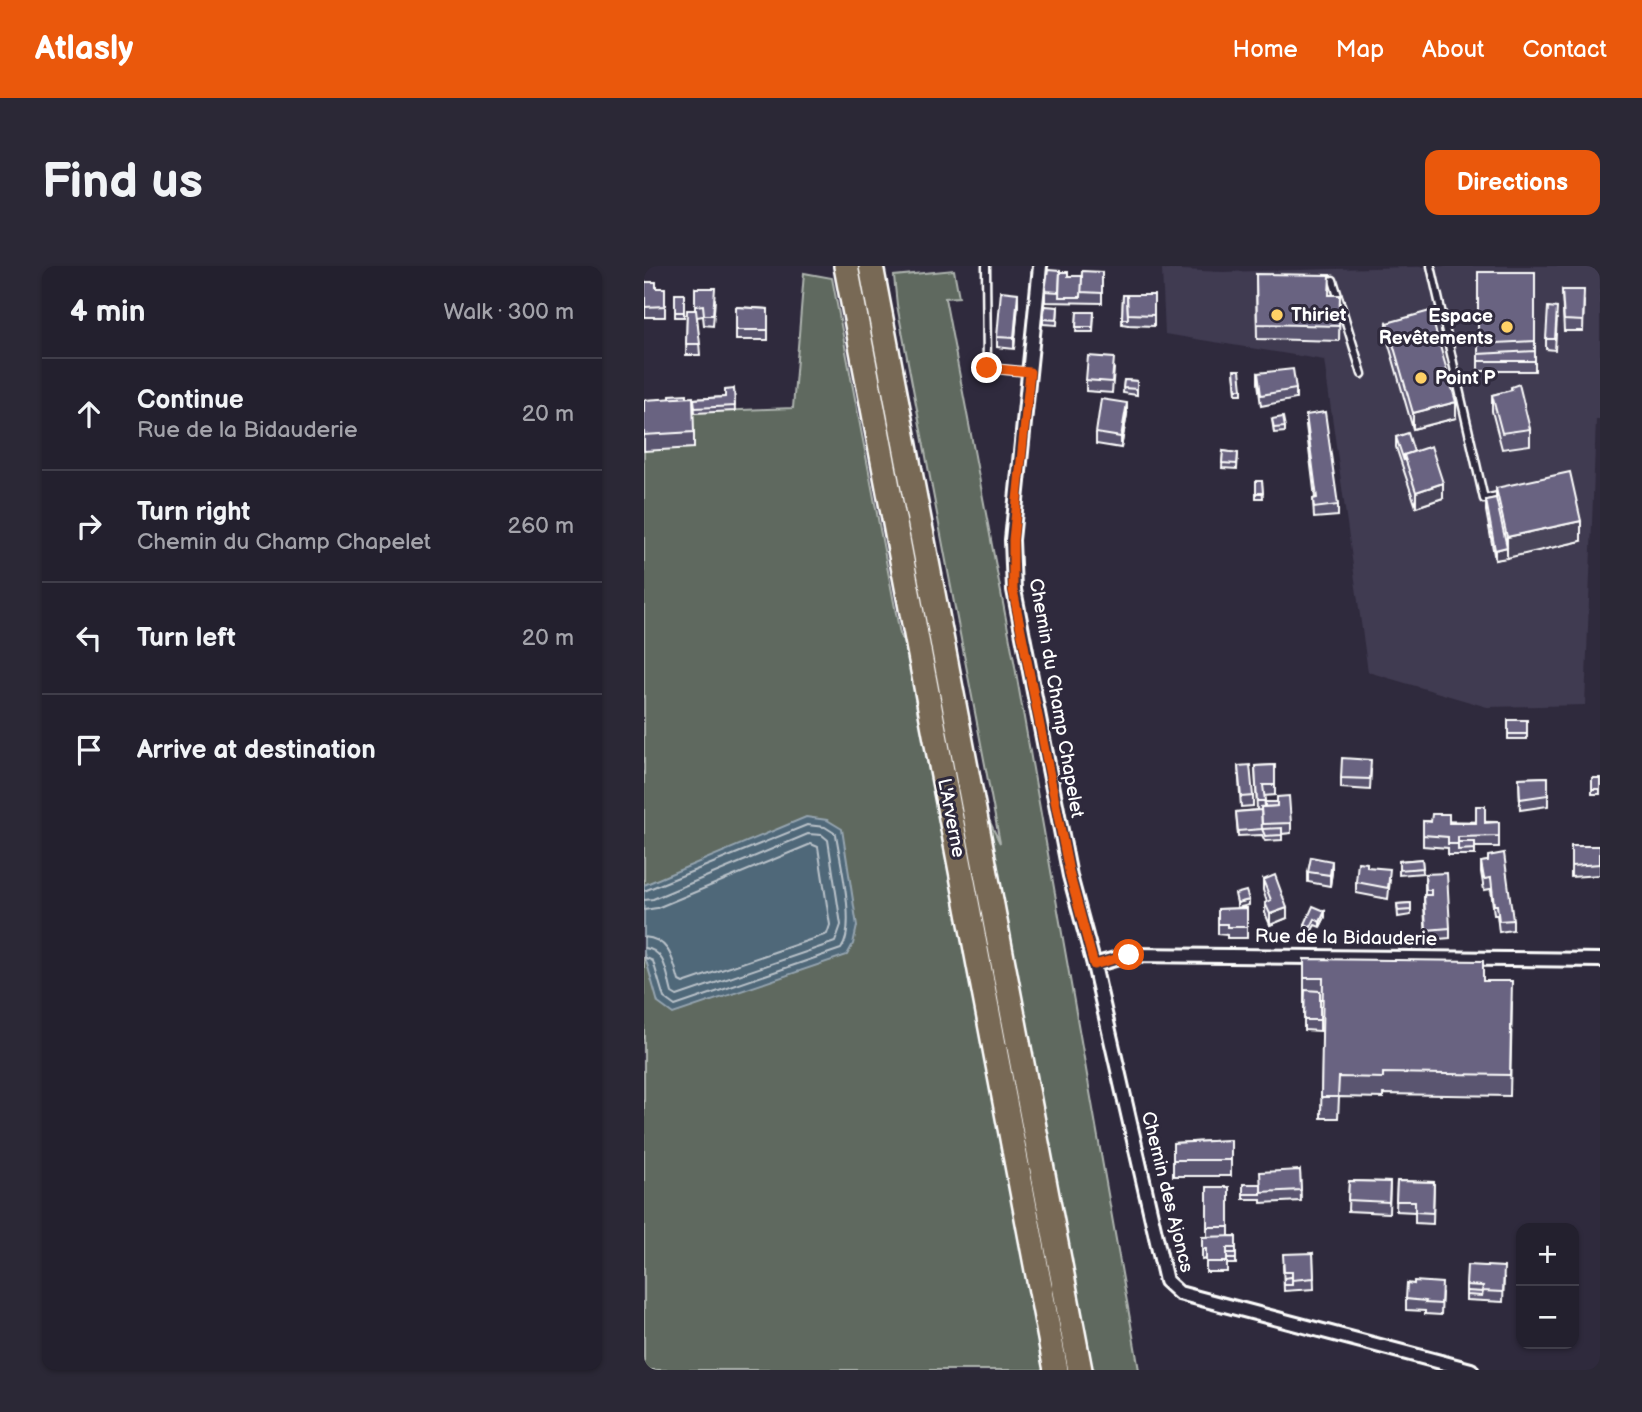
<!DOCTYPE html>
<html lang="en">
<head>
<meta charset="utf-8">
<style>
	:root { --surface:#23202e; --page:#2b2836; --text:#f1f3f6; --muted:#a3a3aa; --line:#403e4a; --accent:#ea580c }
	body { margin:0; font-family:"Balsamiq Sans",sans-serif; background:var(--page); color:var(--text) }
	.controls { position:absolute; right:21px; bottom:21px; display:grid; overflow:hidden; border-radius:14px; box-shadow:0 2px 5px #0004 }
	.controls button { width:63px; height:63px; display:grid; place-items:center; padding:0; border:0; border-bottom:2px solid var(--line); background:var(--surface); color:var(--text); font:35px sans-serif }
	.stop { position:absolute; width:21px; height:21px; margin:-16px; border:5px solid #ea580c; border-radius:50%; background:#fff }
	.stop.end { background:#ea580c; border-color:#fff; box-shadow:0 2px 7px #0008 }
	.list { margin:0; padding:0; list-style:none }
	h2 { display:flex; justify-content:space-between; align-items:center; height:91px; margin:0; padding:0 28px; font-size:30px }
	h2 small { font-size:23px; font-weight:400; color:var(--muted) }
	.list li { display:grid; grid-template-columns:46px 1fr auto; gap:21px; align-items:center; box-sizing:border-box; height:112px; padding:0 28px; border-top:2px solid var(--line) }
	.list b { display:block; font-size:26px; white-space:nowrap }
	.list p { margin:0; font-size:23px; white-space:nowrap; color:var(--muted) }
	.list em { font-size:23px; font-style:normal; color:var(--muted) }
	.icon { flex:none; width:38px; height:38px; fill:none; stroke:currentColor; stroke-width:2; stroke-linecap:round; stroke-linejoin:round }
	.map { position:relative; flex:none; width:956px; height:1104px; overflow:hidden; border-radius:14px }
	header { display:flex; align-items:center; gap:42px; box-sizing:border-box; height:98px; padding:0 35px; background:var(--accent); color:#fff }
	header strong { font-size:33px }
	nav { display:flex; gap:38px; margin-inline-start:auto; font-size:24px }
	.intro { display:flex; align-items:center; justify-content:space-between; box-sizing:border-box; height:168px; padding:0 42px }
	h1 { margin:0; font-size:49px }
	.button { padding:18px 32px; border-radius:14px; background:var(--accent); color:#fff; font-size:24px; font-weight:700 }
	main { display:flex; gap:42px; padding:0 42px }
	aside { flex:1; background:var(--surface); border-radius:14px; box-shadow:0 2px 5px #0004 }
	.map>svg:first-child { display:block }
	.built { fill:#403b51 }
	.green { fill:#5e695f; stroke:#aeb4af; stroke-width:2 }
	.water { fill:#4f6779; stroke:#95a4af; stroke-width:2 }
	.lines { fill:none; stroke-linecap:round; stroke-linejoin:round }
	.shore { stroke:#b9c2c9; stroke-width:2 }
	.service-casing { stroke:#fff; stroke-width:11 }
	.minor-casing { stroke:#fff; stroke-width:18 }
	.motorway-casing { stroke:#fff; stroke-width:28 }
	.service { stroke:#2f2a3d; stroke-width:6 }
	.minor { stroke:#2f2a3d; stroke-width:12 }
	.motorway { stroke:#786954; stroke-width:23 }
	.wall { fill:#5a556f; stroke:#fff; stroke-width:2 }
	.shaded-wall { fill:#4a455a; stroke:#fff; stroke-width:2 }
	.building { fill:#696381; stroke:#fff; stroke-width:2 }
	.route { stroke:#ea580c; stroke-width:9 }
	.poi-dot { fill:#ffd166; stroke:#2f2a3d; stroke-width:2.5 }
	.labels { text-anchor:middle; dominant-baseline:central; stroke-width:6; stroke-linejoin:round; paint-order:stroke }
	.poi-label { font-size:19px; font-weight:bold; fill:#fff; stroke:#2f2a3d; text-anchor:start }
	.street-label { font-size:19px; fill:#fff; stroke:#2f2a3d }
</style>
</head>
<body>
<header>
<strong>Atlasly</strong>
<nav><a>Home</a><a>Map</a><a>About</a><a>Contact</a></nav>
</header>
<div class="intro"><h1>Find us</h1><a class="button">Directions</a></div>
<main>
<aside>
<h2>4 min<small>Walk · 300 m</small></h2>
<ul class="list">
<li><svg class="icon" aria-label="ahead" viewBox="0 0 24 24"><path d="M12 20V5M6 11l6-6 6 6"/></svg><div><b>Continue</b><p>Rue de la Bidauderie</p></div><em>20 m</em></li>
<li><svg class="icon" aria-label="right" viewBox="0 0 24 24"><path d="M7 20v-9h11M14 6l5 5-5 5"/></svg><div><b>Turn right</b><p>Chemin du Champ Chapelet</p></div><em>260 m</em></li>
<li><svg class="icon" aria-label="left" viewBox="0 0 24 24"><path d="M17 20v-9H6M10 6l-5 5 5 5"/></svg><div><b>Turn left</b></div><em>20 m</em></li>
<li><svg class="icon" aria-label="arrive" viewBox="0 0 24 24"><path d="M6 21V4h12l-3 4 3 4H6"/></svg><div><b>Arrive at destination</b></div></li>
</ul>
</aside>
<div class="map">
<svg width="956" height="1104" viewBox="0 0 956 1104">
	<rect width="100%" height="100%" fill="#2f2a3d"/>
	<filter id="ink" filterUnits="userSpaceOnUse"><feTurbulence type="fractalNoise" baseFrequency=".0143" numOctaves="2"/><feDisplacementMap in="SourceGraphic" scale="14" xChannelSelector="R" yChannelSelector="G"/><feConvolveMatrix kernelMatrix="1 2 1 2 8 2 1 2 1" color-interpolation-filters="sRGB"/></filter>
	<g filter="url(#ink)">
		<polygon class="built" points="804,0 956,0 956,153 952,153 941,439 843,441 724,406 680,94 521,68 518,3 578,6"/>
		<polygon class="green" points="310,4 315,31 301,32 370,395 495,1104 0,1104 0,148 149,142 160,7 188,12 256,368 356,577 253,39 250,10"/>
		<polygon class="water" points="162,551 183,554 198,563 213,660 209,678 203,689 29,748 14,737 0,687 0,619"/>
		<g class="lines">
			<g class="shore">
				<path d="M0,625L163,559L181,561L192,568C196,596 213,662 197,683L31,740L20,732L9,695L0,691"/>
				<path d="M0,634L9,633L164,568L178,569L184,574L197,659L191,676L33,730L28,727C23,710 22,683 0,682"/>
				<path d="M0,644L13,642L167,578L174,581L186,659L183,668L39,717L35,715C29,694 26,673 0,671"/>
			</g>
			<g class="service-casing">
				<g id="service">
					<polyline points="342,0 343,102 386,106"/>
					<polyline points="787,0 840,233 858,229"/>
					<polyline points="689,14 718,108"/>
				</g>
			</g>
			<g class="minor-casing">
				<g id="minor">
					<polyline points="396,0 368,274 370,324 426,610 450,699 522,1015 535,1027 827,1104"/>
					<polyline points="450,699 485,689 956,694"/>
				</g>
			</g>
			<g class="motorway-casing">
				<g id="motorway">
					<polyline points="202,0 412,1104"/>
					<polyline points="227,0 436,1104"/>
				</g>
			</g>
			<use href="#service" class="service"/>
			<use href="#minor" class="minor"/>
			<use href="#motorway" class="motorway"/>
		</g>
		<g class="wall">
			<polygon points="416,6 424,10 438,10 458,6 458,37 401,36 401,25"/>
			<rect x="834" y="6" width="57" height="99"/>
			<polygon points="612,8 686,29 696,29 695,75 613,73"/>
			<polygon points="1,16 12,22 21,22 21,51 1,51"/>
			<polygon points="51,22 71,33 69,60 60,59 59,50 53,51 56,89 42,89 43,44 51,44"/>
			<polygon points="918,24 940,35 939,65 920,65"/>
			<rect x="31" y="28" width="9" height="23"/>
			<polygon points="479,29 510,29 510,60 484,59 484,58 484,59 478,58"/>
			<polygon points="374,38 370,83 353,81 353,71"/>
			<polygon points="92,41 124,43 124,74 92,74"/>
			<polygon points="414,41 413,59 399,58 399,53"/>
			<polygon points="433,46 450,46 449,66 432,66"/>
			<polygon points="913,52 911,84 902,83 902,73"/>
			<polygon points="743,57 812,152 769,163 743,72"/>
			<polygon points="470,103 468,127 442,125 442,114"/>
			<polygon points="590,104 598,123 598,128 592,128"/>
			<polygon points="614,107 652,123 652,133 617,140 614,117"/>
			<polygon points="480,114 493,115 493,129 479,127"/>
			<polygon points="867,121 886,163 886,179 858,183 848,145 848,129 867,124"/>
			<polygon points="90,123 91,145 51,147 50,133 81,131"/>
			<polygon points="0,134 50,166 50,182 0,185"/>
			<polygon points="483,148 477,182 452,178 452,167"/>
			<polygon points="662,149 694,239 694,250 670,252 669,233 671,232 662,159"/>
			<polygon points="628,153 641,161 641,166 630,167"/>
			<polygon points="752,171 770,186 799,232 772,241 752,181"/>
			<polygon points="579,185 594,187 593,203 578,202"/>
			<polygon points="612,215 618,215 619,232 612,232"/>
			<polygon points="852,222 937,275 851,294 842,245 842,234 852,232"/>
			<rect x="864" y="454" width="19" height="19"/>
			<polygon points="631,499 631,529 620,530 621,541 647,557 647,567 638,568 638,574 621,575 618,569 594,570 592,546 613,544 611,500"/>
			<polygon points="594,500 609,530 609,540 597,541"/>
			<polygon points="727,504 726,524 697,522 697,512"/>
			<polygon points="904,511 904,540 876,544 875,512"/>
			<rect x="948" y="512" width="8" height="16"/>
			<polygon points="779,555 855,556 855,581 831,581 831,589 814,589 814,588 814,589 804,589 804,582 779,580"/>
			<polygon points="927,580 956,580 956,609 927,611"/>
			<polygon points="844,590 869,654 869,664 855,666 853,649 850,649 847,623 840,624 837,606 837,596 844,595"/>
			<polygon points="778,593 779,607 755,609 755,595"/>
			<polygon points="664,606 688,606 686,620 664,616"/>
			<polygon points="781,608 806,662 806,672 782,674 780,639 780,629 781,629"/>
			<polygon points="619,614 643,652 626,659 621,647 621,637 623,636 619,624"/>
			<polygon points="746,614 744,633 712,627 712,616"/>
			<polygon points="767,637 767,649 754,651 753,638"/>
			<polygon points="603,642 603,672 583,672 583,669 574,668 574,643"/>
			<polygon points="681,645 681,651 676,661 671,659 667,666 661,664 661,658"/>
			<polygon points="660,693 839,715 868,736 866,830 739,828 739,832 695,831 694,852 677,852 679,733 676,733 676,765 660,764"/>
			<polygon points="587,874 587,910 529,910 529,877"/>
			<polygon points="656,904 657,935 617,937 617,933 599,933 599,918 616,918"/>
			<polygon points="705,915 746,916 745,947 704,945"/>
			<polygon points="753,915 790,916 789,958 771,957 771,946 752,945"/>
			<polygon points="563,921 585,921 585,970 592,970 592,998 583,998 583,994 583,1006 562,1006 562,993 558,994 558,971 563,971"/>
			<polygon points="669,987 670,1023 640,1025 639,999"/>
			<polygon points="860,1012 859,1036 822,1034 822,1019"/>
			<polygon points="798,1027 797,1049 781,1048 781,1045 762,1044 762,1033"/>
		</g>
		<g class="shaded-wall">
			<polygon points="374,27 374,38 370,83 370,72"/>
			<polygon points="812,136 812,152 769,163 769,147"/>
			<polygon points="483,137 483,148 477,182 477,171"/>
			<polygon points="799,217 799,232 772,241 772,226"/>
			<polygon points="937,255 937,275 863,292 863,271"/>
			<polygon points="863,281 863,292 851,294 851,284"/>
			<polygon points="688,595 688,606 686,620 686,609"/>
			<polygon points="605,634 605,639 593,642 593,637"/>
			<polygon points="643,642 643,652 626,659 626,648"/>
			<polygon points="681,645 681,651 676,661 676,656"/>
		</g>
		<g class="building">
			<polygon points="404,4 416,5 415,26 401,25"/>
			<polygon points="438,5 458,6 458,27 437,26"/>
			<polygon points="416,6 424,6 424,10 438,10 437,31 415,31"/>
			<polygon points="834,6 891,6 891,75 834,78"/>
			<polygon points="612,8 686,9 685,29 696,29 695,60 613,58"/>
			<polygon points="1,16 12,16 12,22 21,22 21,40 1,41"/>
			<polygon points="51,22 71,22 69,49 60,49 59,39 51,40"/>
			<polygon points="918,24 940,24 939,55 920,54"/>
			<polygon points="357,25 374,27 370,72 353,71"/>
			<rect x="31" y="28" width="9" height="18"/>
			<polygon points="479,29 483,29 484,53 478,53"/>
			<polygon points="483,29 510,29 510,49 484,48"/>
			<polygon points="401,40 414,41 413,54 399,53"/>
			<polygon points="92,41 124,43 124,64 92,64"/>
			<polygon points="904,41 913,42 911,73 902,73"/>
			<polygon points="43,44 52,44 56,78 42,78"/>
			<polygon points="786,45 812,136 769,147 743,57"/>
			<polygon points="433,46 450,46 449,61 432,61"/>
			<polygon points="891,85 891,95 834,95 834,88"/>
			<polygon points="444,90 470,92 468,116 442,114"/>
			<polygon points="649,103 652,123 617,129 614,107"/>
			<polygon points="590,104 596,104 598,123 592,123"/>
			<polygon points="480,114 493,115 493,123 479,122"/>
			<polygon points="875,118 886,163 858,167 848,129 868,124 867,121"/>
			<polygon points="90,123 91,140 51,142 50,133 81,131 81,124"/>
			<polygon points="43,128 43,132 26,133 26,129"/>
			<polygon points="49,131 50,166 0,169 0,134"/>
			<polygon points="457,133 483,137 477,171 452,167"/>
			<polygon points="681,146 694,239 670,242 669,233 673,232 662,149"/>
			<polygon points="639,151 641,161 630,162 628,153"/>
			<polygon points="764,167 770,186 760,189 760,195 752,171"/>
			<polygon points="787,180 799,217 772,226 760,189"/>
			<polygon points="579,185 594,187 593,198 578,197"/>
			<polygon points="926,206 937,255 863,271 852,222"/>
			<polygon points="612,215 618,215 619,227 612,227"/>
			<polygon points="852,232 863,281 851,284 842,234"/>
			<rect x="864" y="454" width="19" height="14"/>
			<polygon points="698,492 727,494 726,513 697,512"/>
			<polygon points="606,499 609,530 597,531 594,500"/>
			<polygon points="631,499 631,519 619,519 621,535 613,535 611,500"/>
			<polygon points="904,511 904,529 876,533 875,512"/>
			<rect x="948" y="512" width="8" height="11"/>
			<polygon points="645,530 647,557 618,558 617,541 633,540 633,531"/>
			<polygon points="621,536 633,536 633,540 617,541 617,545 617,541 621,541"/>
			<polygon points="832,540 841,540 841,557 855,556 855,570 814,571 814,578 804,578 804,571 779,569 779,555 787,556 788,548 805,548 805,557 832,557"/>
			<polygon points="617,544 618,563 594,565 592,546"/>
			<polygon points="638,562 638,569 621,570 618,563"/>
			<polygon points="814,576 831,576 831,583 814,584"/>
			<polygon points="927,580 956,580 956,598 927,600"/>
			<polygon points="860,587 869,654 855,655 853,639 850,639 847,612 840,613 837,596 844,595 844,590"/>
			<polygon points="667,591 688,595 686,609 664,606"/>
			<polygon points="778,593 779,602 755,604 755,595"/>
			<polygon points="714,596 723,597 723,601 746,603 744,622 712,616"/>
			<polygon points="803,607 806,662 782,664 780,629 787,629 787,624 782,624 781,608"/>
			<polygon points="631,609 643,642 626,648 621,637 627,634 619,614"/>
			<polygon points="602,625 605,634 593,637 591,628"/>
			<polygon points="767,637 767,644 754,645 753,638"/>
			<polygon points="669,640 681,645 676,656 671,653 667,661 661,658"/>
			<polygon points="603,642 603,661 583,661 583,658 574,658 574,643"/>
			<polygon points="660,693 839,695 839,715 868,715 866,809 739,807 739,812 695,811 694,831 677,831 679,712 660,712"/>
			<polygon points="661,724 676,725 676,754 660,754"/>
			<polygon points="587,874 587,894 529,894 529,877"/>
			<polygon points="656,904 657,924 617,926 616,906"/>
			<polygon points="705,915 746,916 745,936 704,934"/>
			<polygon points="753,915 790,916 789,947 771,946 771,935 752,935"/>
			<rect x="599" y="918" width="18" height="10"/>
			<rect x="563" y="921" width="22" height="40"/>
			<polygon points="592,970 592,982 583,982 583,996 562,996 562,983 558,983 558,971"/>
			<rect x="583" y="987" width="9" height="6"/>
			<polygon points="669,987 670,1012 648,1014 648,1006 640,1006 639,988"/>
			<polygon points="823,999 860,1001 859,1026 838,1025 839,1020 822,1019"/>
			<polygon points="648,1011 648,1019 640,1019 640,1012"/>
			<polygon points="770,1015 798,1017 797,1038 781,1037 782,1035 762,1033 763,1017 770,1018"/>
			<polygon points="822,1025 839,1026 838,1030 822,1029"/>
		</g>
	</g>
	<g class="lines" filter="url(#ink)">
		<polyline class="route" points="343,102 386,106 369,274 369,324 426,610 450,699 485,689"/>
	</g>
	<g class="poi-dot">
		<circle cx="633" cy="49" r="7"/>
		<circle cx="863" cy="61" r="7"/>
		<circle cx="777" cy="112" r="7"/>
	</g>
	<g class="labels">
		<g class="poi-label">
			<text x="647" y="49">Thiriet</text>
			<text x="849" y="50" text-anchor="end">Espace<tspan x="849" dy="22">Revêtements</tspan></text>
			<text x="791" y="112">Point P</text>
		</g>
		<g class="street-label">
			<text transform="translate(412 432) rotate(80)">Chemin du Champ Chapelet</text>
			<text transform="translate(307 552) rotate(79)">L'Arverne</text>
			<text transform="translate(702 672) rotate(1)">Rue de la Bidauderie</text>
			<text transform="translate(523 926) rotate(76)">Chemin des Ajoncs</text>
		</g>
	</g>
</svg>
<div class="controls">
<button>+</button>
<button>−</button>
</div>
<div class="stop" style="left:485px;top:689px"></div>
<div class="stop end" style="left:343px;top:102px"></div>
</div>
</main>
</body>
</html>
